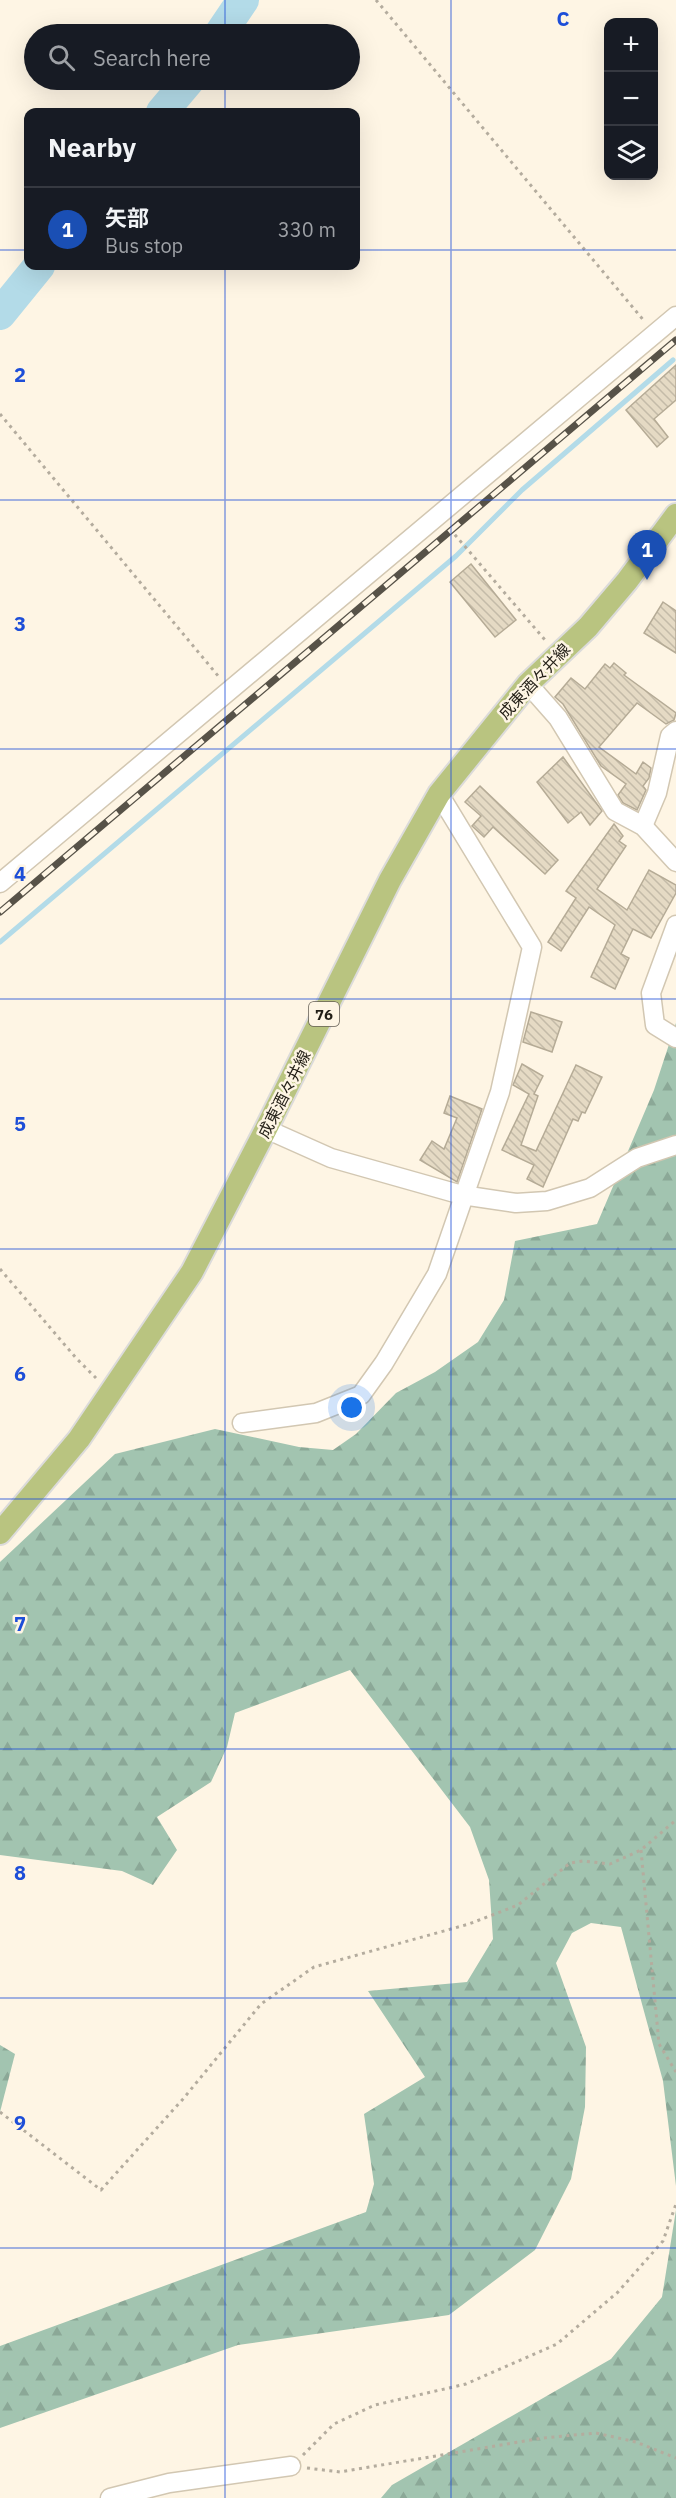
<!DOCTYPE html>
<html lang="en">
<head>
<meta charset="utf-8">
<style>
	:root { --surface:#171b24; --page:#242831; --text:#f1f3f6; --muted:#9ea1a6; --line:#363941; --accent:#ea580c }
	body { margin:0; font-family:"IBM Plex Sans","Noto Sans JP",sans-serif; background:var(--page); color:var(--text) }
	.controls { position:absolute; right:18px; top:18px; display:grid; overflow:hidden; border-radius:12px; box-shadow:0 6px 24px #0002 }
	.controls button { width:54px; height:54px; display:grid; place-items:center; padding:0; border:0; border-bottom:2px solid var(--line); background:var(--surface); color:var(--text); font:30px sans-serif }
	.you { position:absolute; left:352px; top:1408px; width:21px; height:21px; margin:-15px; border:4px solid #fff; border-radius:50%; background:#1a73e8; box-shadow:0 0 0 9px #1a73e833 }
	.badge { display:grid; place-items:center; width:39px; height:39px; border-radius:50%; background:var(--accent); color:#fff; font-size:20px; font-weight:700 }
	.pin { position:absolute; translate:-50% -50px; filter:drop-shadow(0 2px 3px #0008) }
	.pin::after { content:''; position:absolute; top:32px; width:21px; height:18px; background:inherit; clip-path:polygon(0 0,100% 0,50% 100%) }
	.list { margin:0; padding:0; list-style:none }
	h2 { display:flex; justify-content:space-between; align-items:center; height:78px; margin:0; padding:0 24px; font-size:26px }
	h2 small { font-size:20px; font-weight:400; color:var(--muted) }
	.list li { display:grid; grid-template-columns:39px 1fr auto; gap:18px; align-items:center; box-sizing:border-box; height:84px; padding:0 24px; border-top:2px solid var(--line) }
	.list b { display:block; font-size:22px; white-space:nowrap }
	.list p { margin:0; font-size:20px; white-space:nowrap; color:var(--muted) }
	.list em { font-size:20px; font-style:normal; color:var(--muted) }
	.icon { flex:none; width:33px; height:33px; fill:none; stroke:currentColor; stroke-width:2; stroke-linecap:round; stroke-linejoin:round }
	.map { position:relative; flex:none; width:676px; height:2498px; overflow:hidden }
	.search { position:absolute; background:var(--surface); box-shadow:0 6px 24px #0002; left:24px; top:24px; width:336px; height:66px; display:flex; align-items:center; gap:15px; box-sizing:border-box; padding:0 21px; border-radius:33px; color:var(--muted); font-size:22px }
	.panel { position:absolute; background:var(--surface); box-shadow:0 6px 24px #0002; left:24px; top:108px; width:336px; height:162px; border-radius:12px }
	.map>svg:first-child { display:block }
	.forest { fill:url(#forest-firs) }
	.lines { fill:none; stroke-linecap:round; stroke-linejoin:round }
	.stream { stroke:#b3dbe8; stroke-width:5 }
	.river { stroke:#b3dbe8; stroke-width:32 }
	.building { fill:url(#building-back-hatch); stroke:#b5ab96; stroke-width:1.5 }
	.minor-casing { stroke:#d2c7b2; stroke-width:21 }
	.major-casing { stroke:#dcdbda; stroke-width:26 }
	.path { stroke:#b4ac9e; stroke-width:3; stroke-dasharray:3 4.5; stroke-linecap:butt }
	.minor { stroke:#fff; stroke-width:18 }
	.major { stroke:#b9c480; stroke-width:22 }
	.rail-casing { stroke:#575248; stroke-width:7 }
	.rail { stroke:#fef5e4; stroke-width:4.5; stroke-dasharray:14; stroke-linecap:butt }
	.grid { fill:none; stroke:#1d4ed8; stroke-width:1.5; stroke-opacity:0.55 }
	.labels { text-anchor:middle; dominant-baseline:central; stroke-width:5; stroke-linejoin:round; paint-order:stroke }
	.shield { fill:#fef5e4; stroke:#645e54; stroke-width:1.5 }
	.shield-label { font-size:15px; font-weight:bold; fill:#221e16 }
	.street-label { font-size:16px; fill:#221e16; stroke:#fef5e4 }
	.grid-label { font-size:20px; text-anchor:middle; font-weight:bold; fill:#1d4ed8; stroke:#fef5e4; stroke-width:5; stroke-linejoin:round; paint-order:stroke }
</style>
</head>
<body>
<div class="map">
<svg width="676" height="2498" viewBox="0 0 676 2498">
	<defs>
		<pattern id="forest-firs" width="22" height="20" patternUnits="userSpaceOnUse" patternTransform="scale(1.5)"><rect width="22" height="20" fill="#a2c4b0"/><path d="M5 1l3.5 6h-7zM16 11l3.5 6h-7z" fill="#8ba897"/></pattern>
		<pattern id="building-back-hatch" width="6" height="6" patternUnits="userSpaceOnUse" patternTransform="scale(1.5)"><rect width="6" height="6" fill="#e5dac4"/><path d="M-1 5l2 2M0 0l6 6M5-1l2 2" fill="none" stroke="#c4bba8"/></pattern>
	</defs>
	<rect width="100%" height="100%" fill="#fef5e4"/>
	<g class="forest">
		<polygon points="676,1023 676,2186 663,2081 621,1927 591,1923 572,1933 556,1963 586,2047 585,2107 571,2179 535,2250 449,2315 238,2345 0,2428 0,2346 366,2212 374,2184 364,2114 425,2077 368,1991 467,1982 493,1939 489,1880 470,1827 350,1670 235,1713 227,1747 211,1782 157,1817 177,1850 153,1885 122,1871 0,1855 0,1562 115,1454 215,1429 299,1447 333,1450 356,1434 396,1393 435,1372 478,1342 504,1300 515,1241 597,1224 654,1090"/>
		<polygon points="0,2045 15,2054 0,2112"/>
		<polygon points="676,2210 676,2498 381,2498 392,2485 611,2359 662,2297"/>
	</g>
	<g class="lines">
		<polyline class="stream" points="0,942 456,556 522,490 673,360"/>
		<g class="river">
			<polyline points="220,34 243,0"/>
			<polyline points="162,112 189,80"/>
			<polyline points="0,314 39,266"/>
		</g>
	</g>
	<g class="building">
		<polygon points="676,365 676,400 654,419 668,437 657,447 626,410"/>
		<polygon points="471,564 516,620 495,637 450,582"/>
		<polygon points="663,602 676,611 676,653 644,633"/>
		<polygon points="614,663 626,673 624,675 676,713 674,720 666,724 637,703 599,747 636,774 643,762 651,768 649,778 643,786 646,790 637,810 623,803 618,795 626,784 601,766 563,704 555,697 571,678 585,689 605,664 610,668"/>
		<polygon points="563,757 602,811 590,825 581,812 568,823 537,782"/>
		<polygon points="480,786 558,860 545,874 493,827 484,837 472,826 481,816 465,802"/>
		<polygon points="614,824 623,836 619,841 626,846 597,889 627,910 649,870 676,885 676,893 651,938 633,929 621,954 629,958 615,989 591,977 615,925 589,907 561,951 548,942 576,898 566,891"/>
		<polygon points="531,1012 562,1022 552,1052 523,1042"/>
		<polygon points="522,1064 543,1076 534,1094 538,1096 521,1145 536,1151 576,1065 602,1077 585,1113 582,1112 578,1121 573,1119 543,1187 527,1179 534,1165 502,1150 529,1094 513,1085"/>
		<polygon points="450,1096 482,1109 457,1182 420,1160 432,1141 444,1149 457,1118 444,1113"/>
	</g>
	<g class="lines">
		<g class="minor-casing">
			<g id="minor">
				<polyline points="528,684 558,718 615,811 643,826 676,862"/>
				<polyline points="643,826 657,793 670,736 676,731"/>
				<polyline points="0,883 676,316"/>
				<polyline points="676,925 651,993 655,1025 676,1038"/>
				<polyline points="266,1129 331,1158 462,1195 516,1203 547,1201 590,1188 637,1158 676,1145"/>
				<polyline points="242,1423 316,1413 361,1395 384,1363 437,1274 500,1092 532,947 439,794"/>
				<polyline points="110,2498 169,2483 291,2466"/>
			</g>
		</g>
		<g class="major-casing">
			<polyline id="major" points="0,1533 79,1439 192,1272 266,1129 390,880 439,794 528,684 588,627 627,581 676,515"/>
		</g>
		<g class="path">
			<polyline points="376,0 645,322"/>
			<polyline points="0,414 219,677"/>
			<polyline points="450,529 545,640"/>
			<polyline points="0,1269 76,1358 96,1378"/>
			<polyline points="641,1850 659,2044 676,2072"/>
			<polyline points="0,2112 101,2190 183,2099 261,2004 314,1967 469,1924 518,1905 570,1863 583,1861 610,1864 641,1850 676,1820"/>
			<polyline points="303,2455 334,2424 375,2405 466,2384 557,2344 618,2292 663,2241 676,2204"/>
			<polyline points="307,2468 340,2472 543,2438 596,2433 636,2442 676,2458"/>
		</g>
		<use href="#minor" class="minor"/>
		<use href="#major" class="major"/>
		<g class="rail-casing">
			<polyline id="rail" points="0,912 676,340"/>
		</g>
		<use href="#rail" class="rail"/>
	</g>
	<path class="grid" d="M225,0V34M451,0V2498M225,80V112M0,250H28M356,250H676M225,266V2498M0,500H676M0,749H676M0,999H676M0,1249H676M0,1499H676M0,1749H676M0,1998H676M0,2248H676"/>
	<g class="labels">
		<rect class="shield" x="309" y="1002" width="30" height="24" rx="4.5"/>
		<g class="shield-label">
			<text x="324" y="1014">76</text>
		</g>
		<g class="street-label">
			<text transform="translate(534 681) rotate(-47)">成東酒々井線</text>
			<text transform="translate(284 1094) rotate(-63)">成東酒々井線</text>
		</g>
	</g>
	<g class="grid-label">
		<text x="563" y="26">C</text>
		<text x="20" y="382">2</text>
		<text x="20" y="631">3</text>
		<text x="20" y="881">4</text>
		<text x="20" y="1131">5</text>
		<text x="20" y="1381">6</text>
		<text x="20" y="1631">7</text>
		<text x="20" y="1880">8</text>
		<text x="20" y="2130">9</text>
	</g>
</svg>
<div class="controls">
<button>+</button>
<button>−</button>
<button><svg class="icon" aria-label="layers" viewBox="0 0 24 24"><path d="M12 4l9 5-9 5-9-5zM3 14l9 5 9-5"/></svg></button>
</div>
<div class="you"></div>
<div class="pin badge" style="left:647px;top:580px;background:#1a4fb4">1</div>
<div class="search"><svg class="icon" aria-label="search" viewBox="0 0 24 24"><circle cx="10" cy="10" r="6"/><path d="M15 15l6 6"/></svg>Search here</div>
<section class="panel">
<h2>Nearby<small></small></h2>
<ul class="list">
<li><span class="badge" style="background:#1a4fb4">1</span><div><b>矢部</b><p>Bus stop</p></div><em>330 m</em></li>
</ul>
</section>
</div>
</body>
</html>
